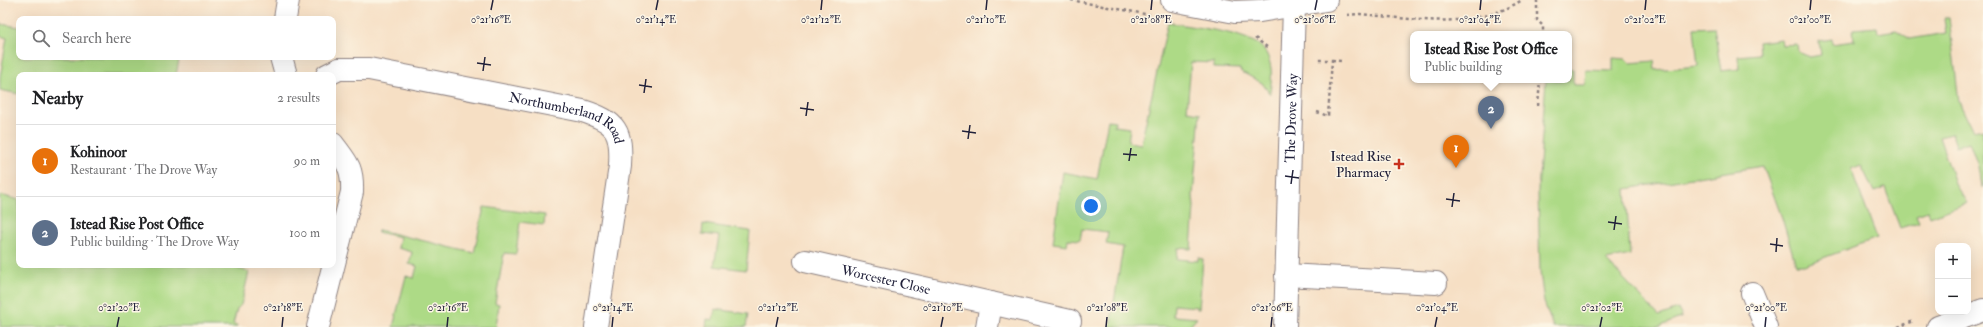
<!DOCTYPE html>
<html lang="en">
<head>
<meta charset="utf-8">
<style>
	:root { --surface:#fff; --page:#f2f2f2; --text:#202124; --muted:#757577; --line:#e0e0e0; --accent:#c8321e }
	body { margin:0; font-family:"IM FELL Double Pica",serif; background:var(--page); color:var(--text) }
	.controls { position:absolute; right:12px; bottom:12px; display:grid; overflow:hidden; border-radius:8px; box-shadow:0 4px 16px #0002 }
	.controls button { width:36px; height:36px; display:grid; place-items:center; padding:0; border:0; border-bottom:1px solid var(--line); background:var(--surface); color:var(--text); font:20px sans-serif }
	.you { position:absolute; left:1091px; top:206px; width:14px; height:14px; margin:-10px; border:3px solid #fff; border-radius:50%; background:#1a73e8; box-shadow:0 0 0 6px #1a73e833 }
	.badge { display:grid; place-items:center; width:26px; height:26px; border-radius:50%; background:var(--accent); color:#fff; font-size:13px; font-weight:700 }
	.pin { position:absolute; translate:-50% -33px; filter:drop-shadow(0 1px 2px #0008) }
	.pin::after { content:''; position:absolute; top:21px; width:14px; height:12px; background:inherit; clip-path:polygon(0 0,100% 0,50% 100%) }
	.popup { position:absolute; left:1410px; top:31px; width:162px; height:52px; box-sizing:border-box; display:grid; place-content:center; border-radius:8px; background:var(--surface); filter:drop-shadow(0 1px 3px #0005); font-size:13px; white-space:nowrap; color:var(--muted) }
	.popup b { font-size:15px; color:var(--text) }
	.popup::after { content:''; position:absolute; left:50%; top:100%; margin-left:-8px; border:8px solid transparent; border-top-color:var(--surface) }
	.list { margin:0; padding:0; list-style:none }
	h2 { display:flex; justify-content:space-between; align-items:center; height:52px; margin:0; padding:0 16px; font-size:17px }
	h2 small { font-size:13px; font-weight:400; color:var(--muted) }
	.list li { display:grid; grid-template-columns:26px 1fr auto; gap:12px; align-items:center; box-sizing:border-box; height:72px; padding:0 16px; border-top:1px solid var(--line) }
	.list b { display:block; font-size:15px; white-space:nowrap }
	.list p { margin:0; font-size:13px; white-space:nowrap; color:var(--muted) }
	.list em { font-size:13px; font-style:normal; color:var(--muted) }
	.icon { flex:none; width:22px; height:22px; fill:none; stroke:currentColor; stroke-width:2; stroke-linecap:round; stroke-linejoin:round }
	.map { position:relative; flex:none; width:1983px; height:327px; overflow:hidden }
	.search { position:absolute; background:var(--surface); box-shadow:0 4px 16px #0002; left:16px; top:16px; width:320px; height:44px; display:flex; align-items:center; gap:10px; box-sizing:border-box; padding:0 14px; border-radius:8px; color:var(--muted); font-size:15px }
	.panel { position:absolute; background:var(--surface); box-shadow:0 4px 16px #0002; left:16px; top:72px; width:320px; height:196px; border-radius:8px }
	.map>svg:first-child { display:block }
	.green { fill:#adda86; stroke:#687e60 }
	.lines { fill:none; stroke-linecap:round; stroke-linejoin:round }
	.minor-casing { stroke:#8c8080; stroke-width:24 }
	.path { stroke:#8c8080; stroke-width:2.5; stroke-dasharray:3 3; stroke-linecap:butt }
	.minor { stroke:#fff; stroke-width:22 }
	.ticks { fill:none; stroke:#22223b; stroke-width:1.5 }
	.poi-dot { fill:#c8321e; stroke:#fcf5e5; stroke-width:1.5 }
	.labels { text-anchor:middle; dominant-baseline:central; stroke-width:3; stroke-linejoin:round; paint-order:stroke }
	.street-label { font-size:14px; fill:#22223b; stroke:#fcf5e5 }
	.poi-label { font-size:14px; fill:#22223b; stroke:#fcf5e5; text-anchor:end }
	.ticks-label { font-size:10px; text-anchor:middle; fill:#22223b; stroke:#fcf5e5; stroke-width:3; stroke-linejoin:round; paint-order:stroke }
</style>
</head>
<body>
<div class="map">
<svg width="1983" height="327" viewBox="0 0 1983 327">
	<rect width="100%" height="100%" fill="#fcf5e5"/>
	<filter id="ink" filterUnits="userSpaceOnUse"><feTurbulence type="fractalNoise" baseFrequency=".025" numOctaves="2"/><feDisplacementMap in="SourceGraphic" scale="8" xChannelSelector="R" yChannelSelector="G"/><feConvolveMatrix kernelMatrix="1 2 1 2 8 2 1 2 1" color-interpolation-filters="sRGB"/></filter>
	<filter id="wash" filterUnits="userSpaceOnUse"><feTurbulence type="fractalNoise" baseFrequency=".012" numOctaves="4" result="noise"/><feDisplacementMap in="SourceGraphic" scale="16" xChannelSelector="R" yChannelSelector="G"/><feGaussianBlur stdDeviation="0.9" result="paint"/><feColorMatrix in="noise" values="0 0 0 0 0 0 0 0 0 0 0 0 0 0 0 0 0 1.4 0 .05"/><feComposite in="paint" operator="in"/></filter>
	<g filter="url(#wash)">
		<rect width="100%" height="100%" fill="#f6dfc4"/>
		<g class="green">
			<polygon points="1944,18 1949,18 1959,102 1973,131 1983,129 1983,187 1981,187 1978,166 1969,142 1956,146 1952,134 1939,137 1956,186 1967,203 1930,217 1928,211 1916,215 1919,222 1900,228 1885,188 1874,192 1861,165 1851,169 1877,238 1804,265 1796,265 1782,218 1763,166 1626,189 1630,255 1606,260 1659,316 1678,309 1682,317 1659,327 1553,327 1544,302 1540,272 1538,191 1546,80 1569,80 1569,69 1573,69 1573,85 1585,85 1586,70 1613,71 1613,58 1625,59 1630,63 1654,61 1655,70 1698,66 1694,28 1714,27 1721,71 1739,69 1738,56 1759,54 1758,42 1781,39 1782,45 1797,44 1798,52 1810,57 1821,55 1819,41 1832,39 1832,44 1854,41 1853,29 1877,27 1878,33 1896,30 1910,39 1946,33"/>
			<path d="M1168,22C1193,28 1234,30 1256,43C1262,46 1267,53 1269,60C1273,71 1271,83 1270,94L1262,83L1240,71V69L1214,68V63L1191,62L1187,111L1200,113L1193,196L1194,207L1191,249L1178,248L1177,259L1198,261V258L1203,259L1199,309H1197V307L1174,305L1173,316L1197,318L1189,327H1110L1123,247L1106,244L1108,232L1082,229L1080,240L1068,239L1067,245L1053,243L1063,172L1097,179L1108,120L1115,121L1114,126L1130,128L1128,142L1141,144Z"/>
			<polygon points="0,24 19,27 19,57 164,57 179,60 176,75 19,75 19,94 0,90 0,77 7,38 0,36"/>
			<polygon points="0,195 19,200 19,265 233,265 233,267 249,272 241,305 237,309 233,324 237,325 236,327 0,327"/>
			<polygon points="484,207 545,215 544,225 520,222 516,254 504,253 495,303 499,304 496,327 393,327 406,276 414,278 417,266 409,264 412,252 398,248 400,237 377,232 379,230 474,253"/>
			<polygon points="703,224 750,231 746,270 714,266 719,236 702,234"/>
			<polygon points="715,309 748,314 746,327 706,327 707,319 713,320"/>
		</g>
	</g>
	<g filter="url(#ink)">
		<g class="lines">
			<g class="minor-casing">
				<g id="minor">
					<polyline points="1172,0 1235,12 1260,11 1326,0"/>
					<polyline points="285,19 288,0"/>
					<polyline points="281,57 286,75"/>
					<path id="s1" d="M327,75L339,69H369L583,111C617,122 622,131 620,166L596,327"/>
					<path id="s2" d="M805,261L1070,321"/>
					<polyline points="1286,275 1436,283"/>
					<polyline points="1752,293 1766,327"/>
					<path d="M318,327L352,192C353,167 347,163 333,144"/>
					<polyline points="987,327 991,303"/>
					<path id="s3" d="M1285,327L1294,5"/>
					<polyline points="1938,327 1983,310"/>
				</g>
			</g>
			<g class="path">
				<polyline points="1071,0 1150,15"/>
				<polyline points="1537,0 1537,20 1543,26 1543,34"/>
				<path d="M1347,15L1360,14C1415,19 1473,31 1522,0"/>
				<polyline points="1255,38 1267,47"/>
				<polyline points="1332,60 1341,61"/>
				<polyline points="1538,106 1540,80"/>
				<polyline points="1317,112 1328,116 1332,60 1318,60"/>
				<polyline points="1898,327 1914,321"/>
			</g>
			<use href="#minor" class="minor"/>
		</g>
	</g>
	<path class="ticks" d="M491,10L493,0M656,10L658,0M821,10L822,0M986,10L987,0M1151,10L1152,0M1315,10L1317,0M1480,10L1481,0M1645,10L1646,0M1810,10L1811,0M477,63L491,65M483,71L485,57M639,85L652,87M644,93L646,79M800,108L814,110M806,116L808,102M962,131L976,133M968,139L970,125M1123,154L1137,155M1129,161L1131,148M1285,176L1299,178M1291,184L1293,170M1446,199L1460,201M1452,207L1454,193M1608,222L1622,224M1614,230L1616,216M1770,244L1783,246M1776,252L1777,238M117,327L119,317M282,327L283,317M447,327L448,317M612,327L613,317M776,327L778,317M941,327L943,317M1106,327L1107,317M1271,327L1272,317M1435,327L1437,317M1600,327L1602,317M1765,327L1766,317"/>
	<path class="poi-dot" d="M1397 158h4v4h4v4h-4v4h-4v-4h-4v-4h4z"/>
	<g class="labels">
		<g class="street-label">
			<text stroke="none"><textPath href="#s3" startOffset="209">The Drove Way</textPath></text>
			<text stroke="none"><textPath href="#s1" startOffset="250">Northumberland Road</textPath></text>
			<text stroke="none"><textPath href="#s2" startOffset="83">Worcester Close</textPath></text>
		</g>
		<g class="poi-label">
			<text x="1391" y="156">Istead Rise<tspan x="1391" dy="16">Pharmacy</tspan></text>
		</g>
	</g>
	<g class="ticks-label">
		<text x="491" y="23">0°21'16"E</text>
		<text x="656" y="23">0°21'14"E</text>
		<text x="821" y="23">0°21'12"E</text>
		<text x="986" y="23">0°21'10"E</text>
		<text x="1151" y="23">0°21'08"E</text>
		<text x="1315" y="23">0°21'06"E</text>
		<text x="1480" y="23">0°21'04"E</text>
		<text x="1645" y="23">0°21'02"E</text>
		<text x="1810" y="23">0°21'00"E</text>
		<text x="119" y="311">0°21'20"E</text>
		<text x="283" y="311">0°21'18"E</text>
		<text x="448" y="311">0°21'16"E</text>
		<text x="613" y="311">0°21'14"E</text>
		<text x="778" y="311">0°21'12"E</text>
		<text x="943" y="311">0°21'10"E</text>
		<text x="1107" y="311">0°21'08"E</text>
		<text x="1272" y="311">0°21'06"E</text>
		<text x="1437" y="311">0°21'04"E</text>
		<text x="1602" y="311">0°21'02"E</text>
		<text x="1766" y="311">0°21'00"E</text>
	</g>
</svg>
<div class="controls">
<button>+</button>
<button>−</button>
</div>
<div class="you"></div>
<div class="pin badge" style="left:1456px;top:168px;background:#e8710a">1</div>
<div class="pin badge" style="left:1491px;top:129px;background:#5c6f8a">2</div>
<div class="popup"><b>Istead Rise Post Office</b>Public building</div>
<div class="search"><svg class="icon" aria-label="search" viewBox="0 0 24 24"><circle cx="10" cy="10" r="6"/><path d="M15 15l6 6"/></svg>Search here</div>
<section class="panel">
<h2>Nearby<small>2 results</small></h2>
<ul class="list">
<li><span class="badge" style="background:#e8710a">1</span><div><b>Kohinoor</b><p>Restaurant · The Drove Way</p></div><em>90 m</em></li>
<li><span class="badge" style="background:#5c6f8a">2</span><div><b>Istead Rise Post Office</b><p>Public building · The Drove Way</p></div><em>100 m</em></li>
</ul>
</section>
</div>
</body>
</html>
